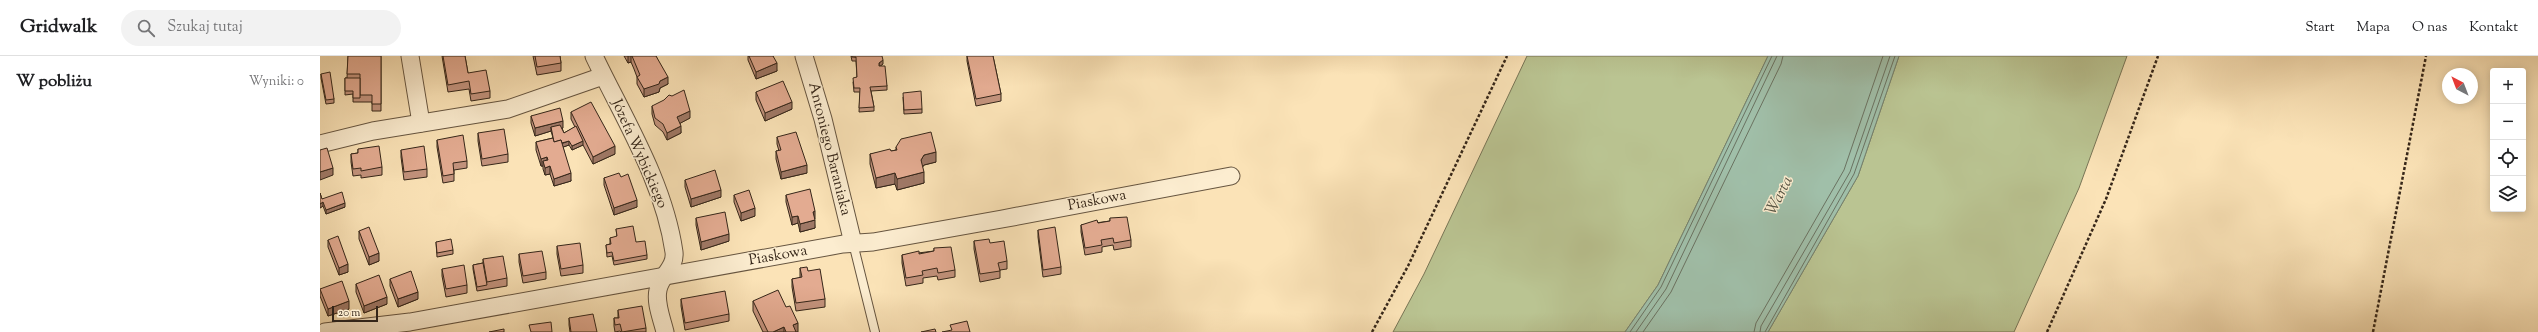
<!DOCTYPE html>
<html lang="pl">
<head>
<meta charset="utf-8">
<style>
	:root { --surface:#fff; --page:#f2f2f2; --text:#202124; --muted:#757577; --line:#e0e0e0 }
	body { margin:0; font-family:"Sorts Mill Goudy",serif; background:var(--page); color:var(--text) }
	.controls { position:absolute; right:12px; top:12px; display:grid; overflow:hidden; border-radius:4px; box-shadow:0 2px 10px #0003 }
	.controls button { width:36px; height:36px; display:grid; place-items:center; padding:0; border:0; border-bottom:1px solid var(--line); background:var(--surface); color:var(--text); font:20px sans-serif }
	.compass { position:absolute; left:2122px; top:12px; width:36px; height:36px; border-radius:50%; background:var(--surface); box-shadow:0 2px 10px #0003; rotate:318deg }
	.scale { position:absolute; left:12px; bottom:10px; width:46px; box-sizing:border-box; padding-left:4px; border:2px solid #352619; border-top:0; font-size:11px; line-height:14px; white-space:nowrap; color:#352619; -webkit-text-stroke:3px #fcedd0; paint-order:stroke }
	.list { margin:0; padding:0; list-style:none }
	h2 { display:flex; justify-content:space-between; align-items:center; height:52px; margin:0; padding:0 16px; font-size:17px }
	h2 small { font-size:13px; font-weight:400; color:var(--muted) }
	.icon { flex:none; width:22px; height:22px; fill:none; stroke:currentColor; stroke-width:2; stroke-linecap:round; stroke-linejoin:round }
	.map { position:relative; flex:none; width:2218px; height:276px; overflow:hidden }
	header { display:flex; align-items:center; gap:24px; box-sizing:border-box; height:56px; padding:0 20px; background:var(--surface); border-bottom:1px solid var(--line) }
	header strong { font-size:19px }
	nav { display:flex; gap:22px; margin-inline-start:auto; font-size:14px }
	.search { width:280px; height:36px; background:var(--page); display:flex; align-items:center; gap:10px; box-sizing:border-box; padding:0 14px; border-radius:22px; color:var(--muted); font-size:15px }
	main { display:flex }
	aside { flex:1; background:var(--surface) }
	.map>svg:first-child { display:block }
	.green { fill:#bac492; stroke:#787556 }
	.water { fill:#a0bfa9; stroke:#75826f }
	.lines { fill:none; stroke-linecap:round; stroke-linejoin:round }
	.shore { stroke:#6a7261; stroke-width:1 }
	.lane-casing { stroke:#665540; stroke-width:10 }
	.street-casing { stroke:#665540; stroke-width:19 }
	.path { stroke:#352619; stroke-width:2.5; stroke-dasharray:3 2; stroke-linecap:butt }
	.lane { stroke:#fcedd0; stroke-width:8 }
	.street { stroke:#fcedd0; stroke-width:17 }
	.wall { fill:#c3937d; stroke:#352619 }
	.shaded-wall { fill:#9f7866; stroke:#352619 }
	.building { fill:#e3ab91; stroke:#352619 }
	.labels { text-anchor:middle; dominant-baseline:central; stroke-width:3; stroke-linejoin:round; paint-order:stroke }
	.street-label { font-size:15px; fill:#352619; stroke:#fcedd0 }
	.water-label { font-size:16px; font-style:italic; fill:#555444; stroke:#fcedd0 }
</style>
</head>
<body>
<header>
<strong>Gridwalk</strong>
<div class="search"><svg class="icon" aria-label="search" viewBox="0 0 24 24"><circle cx="10" cy="10" r="6"/><path d="M15 15l6 6"/></svg>Szukaj tutaj</div>
<nav><a>Start</a><a>Mapa</a><a>O nas</a><a>Kontakt</a></nav>
</header>
<main>
<aside>
<h2>W pobliżu<small>Wyniki: 0</small></h2>
<ul class="list">
</ul>
</aside>
<div class="map">
<svg width="2218" height="276" viewBox="0 0 2218 276">
	<rect width="100%" height="100%" fill="#fbe3b7"/>
	<filter id="stains"><feTurbulence type="fractalNoise" baseFrequency=".005" numOctaves="4"/><feColorMatrix values="0 0 0 0 .2 0 0 0 0 .09 0 0 0 0 .02 0 0 0 .5 -.17"/></filter>
	<radialGradient id="worn" r=".72"><stop offset=".6" stop-color="#630" stop-opacity="0"/><stop offset="1" stop-color="#630" stop-opacity=".3"/></radialGradient>
	<g class="green">
		<polygon points="1207,0 1448,0 1338,229 1305,276 1073,276 1104,218"/>
		<polygon points="1579,0 1807,0 1759,132 1694,276 1448,276 1538,120"/>
	</g>
	<polygon class="water" points="1448,0 1579,0 1538,120 1448,276 1305,276 1338,229"/>
	<g class="lines">
		<g class="shore">
			<polyline points="1310,276 1341,231 1452,0"/>
			<polyline points="1316,276 1346,233 1457,0"/>
			<polyline points="1323,276 1351,236 1461,8 1463,0"/>
			<polyline points="1434,276 1436,267 1524,114 1563,0"/>
			<polyline points="1440,276 1441,270 1530,116 1570,0"/>
			<polyline points="1445,276 1534,118 1575,0"/>
		</g>
		<g class="lane-casing">
			<polyline id="lane" points="533,187 555,276"/>
		</g>
		<g class="street-casing">
			<g id="street">
				<polyline points="90,0 101,67"/>
				<path d="M274,0C304,63 344,126 354,196C356,212 340,220 338,234C335,247 342,263 345,276"/>
				<polyline points="484,0 503,63 533,187"/>
				<polyline points="0,88 53,75 188,53 283,20"/>
				<polyline points="5,276 90,266 523,188 553,186 682,163 911,120"/>
			</g>
		</g>
		<g class="path">
			<polyline points="1052,276 1088,210 1187,0"/>
			<polyline points="1727,276 1786,143 1838,0"/>
			<polyline points="2053,276 2106,0"/>
		</g>
		<use href="#lane" class="lane"/>
		<use href="#street" class="street"/>
	</g>
	<g class="wall">
		<polygon points="28,0 61,0 61,55 52,55 52,46 33,46 33,38 25,39 25,22 27,22"/>
		<polygon points="122,0 145,0 148,17 170,35 170,42 151,45 149,33 128,36"/>
		<polygon points="213,0 240,0 241,7 241,15 217,19"/>
		<polygon points="304,0 336,0 348,28 340,32 339,36 324,41 317,28 317,21 314,13 311,6 308,7"/>
		<polygon points="428,0 453,0 457,15 436,23 428,4"/>
		<polygon points="531,0 563,8 560,10 567,30 567,34 551,35 554,51 554,55 539,56 540,36 534,36 533,26 537,21 536,5 532,5"/>
		<polygon points="647,0 673,0 681,38 681,45 656,50 647,5"/>
		<polygon points="1,18 14,43 14,47 6,48 1,22"/>
		<polygon points="436,36 472,53 445,65 436,44"/>
		<polygon points="583,41 602,53 602,57 584,58"/>
		<polygon points="332,50 370,62 360,67 361,77 347,84 343,76 335,69 332,58"/>
		<polygon points="251,56 295,98 273,108 263,89 252,94 249,89 243,91 251,125 234,130 230,118 225,119 223,113 223,110 221,110 216,94 216,86 233,82 231,75 215,80 211,67 211,60 243,72 242,72 244,77 255,71 251,63"/>
		<polygon points="158,77 188,98 188,106 162,110 158,85"/>
		<polygon points="457,81 487,117 461,123 456,103 456,95 459,95 457,88"/>
		<polygon points="117,84 147,105 147,112 134,114 134,125 123,127 117,91"/>
		<polygon points="576,91 616,106 604,109 602,111 604,127 577,134 575,128 556,132 550,108 550,98 571,95 576,94"/>
		<polygon points="38,93 62,111 62,119 41,122 41,119 33,120 31,106 31,98 38,97"/>
		<polygon points="81,94 107,113 107,121 84,124 81,101"/>
		<polygon points="301,121 317,151 294,159 284,129 284,122"/>
		<polygon points="365,124 401,141 371,151 365,131"/>
		<polygon points="0,137 2,143 25,151 6,158 3,150 0,152"/>
		<polygon points="414,139 435,160 421,165 414,146"/>
		<polygon points="466,139 495,163 494,163 495,172 480,176 478,167 472,169 466,146"/>
		<polygon points="376,162 409,185 381,194 376,169"/>
		<polygon points="790,162 811,184 811,191 794,194 793,189 782,191 782,196 765,199 761,176 761,169 790,165"/>
		<polygon points="296,173 316,186 327,199 327,203 294,209 292,200 287,201 286,189 290,188 290,182 297,181"/>
		<polygon points="718,174 741,211 741,218 723,221 718,181"/>
		<polygon points="39,175 59,205 49,209 39,183"/>
		<polygon points="8,184 28,216 19,219 8,191"/>
		<polygon points="654,185 670,187 687,205 687,213 680,214 680,222 660,226 654,193"/>
		<polygon points="116,186 133,194 133,198 117,201"/>
		<polygon points="237,190 263,209 263,217 241,220 237,198"/>
		<polygon points="614,192 635,214 635,221 618,224 617,220 603,222 603,227 586,230 582,207 582,199 614,195"/>
		<polygon points="199,198 226,216 226,223 203,227 199,206"/>
		<polygon points="163,203 187,222 187,230 157,235 153,213 153,209 163,207"/>
		<polygon points="480,212 488,215 505,243 505,251 476,255 472,231 472,223 480,222"/>
		<polygon points="122,213 147,229 147,237 126,241 122,220"/>
		<polygon points="70,223 98,243 78,251 70,230"/>
		<polygon points="36,228 67,248 44,257 36,236"/>
		<polygon points="0,233 29,253 8,260 0,240"/>
		<polygon points="361,243 409,258 409,265 365,274 361,250"/>
		<polygon points="433,245 478,276 443,276 433,255"/>
		<polygon points="298,254 326,272 326,276 301,276 300,275 295,276 294,270 294,262 298,262"/>
		<polygon points="249,262 277,276 250,276 249,269"/>
	</g>
	<g class="shaded-wall">
		<polygon points="308,0 311,0 311,6 308,7"/>
		<polygon points="563,4 563,8 559,11 559,7"/>
		<polygon points="457,7 457,15 436,23 436,16"/>
		<polygon points="348,21 348,28 340,32 339,36 324,41 324,33"/>
		<polygon points="472,46 472,53 445,65 445,57"/>
		<polygon points="370,55 370,62 357,69 357,61"/>
		<polygon points="243,65 243,72 232,75 231,71 231,75 215,80 215,72"/>
		<polygon points="361,70 361,77 347,84 347,77"/>
		<polygon points="249,85 249,89 235,94 235,90"/>
		<polygon points="263,85 263,89 252,94 252,90"/>
		<polygon points="295,90 295,98 273,108 273,101"/>
		<polygon points="616,96 616,106 604,109 601,114 601,104 604,99"/>
		<polygon points="227,101 227,109 223,105 223,110 221,110 221,103"/>
		<polygon points="487,109 487,117 461,123 461,116"/>
		<polygon points="230,110 230,118 225,119 225,112"/>
		<polygon points="13,112 13,119 0,124 0,116"/>
		<polygon points="604,116 604,127 577,134 577,123"/>
		<polygon points="251,117 251,125 234,130 234,123"/>
		<polygon points="575,117 575,128 556,132 556,122"/>
		<polygon points="401,134 401,141 371,151 371,143"/>
		<polygon points="317,144 317,151 294,159 294,152"/>
		<polygon points="3,146 3,150 0,152 0,148"/>
		<polygon points="25,147 25,151 6,158 6,154"/>
		<polygon points="435,152 435,160 421,165 421,157"/>
		<polygon points="495,155 495,163 493,163 493,156"/>
		<polygon points="478,160 478,167 472,169 472,161"/>
		<polygon points="495,164 495,172 480,176 480,168"/>
		<polygon points="409,178 409,185 381,194 381,186"/>
		<polygon points="59,197 59,205 49,209 49,201"/>
		<polygon points="28,208 28,216 19,219 19,212"/>
		<polygon points="98,236 98,243 78,251 78,243"/>
		<polygon points="67,241 67,248 44,257 44,250"/>
		<polygon points="29,245 29,253 8,260 8,253"/>
		<polygon points="478,267 478,276 473,276 473,269"/>
		<polygon points="464,271 464,276 453,276"/>
	</g>
	<g class="building">
		<polygon points="28,0 61,0 61,48 52,48 52,39 40,39 40,18 27,18"/>
		<polygon points="123,0 145,0 148,17 166,14 170,35 151,38 149,25 128,29"/>
		<polygon points="215,0 240,0 241,7 217,11"/>
		<polygon points="312,0 336,0 348,21 340,25 339,28 324,33 317,21 320,19"/>
		<polygon points="429,0 453,0 457,7 436,16"/>
		<polygon points="532,0 562,0 563,4 559,7 559,10 565,10 567,30 550,31 554,51 539,52 540,32 534,32 533,22 537,21 536,1 532,1"/>
		<polygon points="647,0 673,0 681,38 656,43"/>
		<polygon points="10,16 14,43 6,44 1,18"/>
		<polygon points="25,22 40,22 40,42 33,42 33,35 25,35"/>
		<polygon points="463,25 472,46 445,57 436,36"/>
		<polygon points="364,34 370,55 357,61 361,70 347,77 343,68 335,62 332,50 344,44 349,39 352,40"/>
		<polygon points="601,35 602,53 584,54 583,37"/>
		<polygon points="271,46 295,90 273,101 251,56"/>
		<polygon points="240,52 243,65 215,72 211,60"/>
		<polygon points="240,69 244,77 256,70 263,85 252,90 249,85 242,87 241,84 234,86 231,71"/>
		<polygon points="184,73 188,98 162,103 158,77"/>
		<polygon points="476,76 487,109 461,116 456,95 461,94 457,81"/>
		<polygon points="611,76 616,96 604,99 601,104 604,116 577,123 575,117 556,122 550,98 570,93 571,95 577,94 576,91 581,83"/>
		<polygon points="143,79 147,105 133,107 134,118 123,120 117,84"/>
		<polygon points="233,82 234,86 241,84 251,117 234,123 230,110 225,112 223,105 228,104 227,101 221,103 216,86"/>
		<polygon points="59,90 62,111 41,115 41,112 33,113 31,98 38,97 38,93"/>
		<polygon points="104,90 107,113 84,116 81,94"/>
		<polygon points="7,92 13,112 0,116 0,94"/>
		<polygon points="395,114 401,134 371,143 365,124"/>
		<polygon points="299,117 301,121 308,118 317,144 294,152 284,122"/>
		<polygon points="490,133 495,155 493,156 495,164 480,168 478,160 472,161 466,139"/>
		<polygon points="429,134 435,152 421,157 414,139"/>
		<polygon points="22,136 25,147 6,154 3,146 0,148 0,137 2,143"/>
		<polygon points="405,156 409,178 381,186 376,162"/>
		<polygon points="807,161 811,184 794,187 793,182 781,184 782,189 765,192 761,169 777,164 778,167 790,165 790,162"/>
		<polygon points="313,170 316,186 325,185 327,199 294,205 292,196 287,197 286,189 291,188 290,182 297,180 296,173"/>
		<polygon points="49,171 59,197 49,201 39,175"/>
		<polygon points="735,171 741,211 723,214 718,174"/>
		<polygon points="18,180 28,208 19,212 8,184"/>
		<polygon points="131,183 133,194 117,197 116,186"/>
		<polygon points="669,183 670,187 684,185 687,205 678,207 680,215 660,218 654,185"/>
		<polygon points="260,187 263,209 241,213 237,190"/>
		<polygon points="631,191 635,214 618,217 617,212 602,215 603,219 586,222 582,199 599,195 599,198 614,195 614,192"/>
		<polygon points="222,195 226,216 203,220 199,198"/>
		<polygon points="183,200 187,222 167,226 163,203"/>
		<polygon points="163,207 167,229 157,231 153,209"/>
		<polygon points="144,209 147,229 126,233 122,213"/>
		<polygon points="487,211 488,215 500,213 505,243 476,247 472,223 482,221 480,212"/>
		<polygon points="91,215 98,236 78,243 70,223"/>
		<polygon points="59,219 67,241 44,250 36,228"/>
		<polygon points="22,225 29,245 8,253 0,233"/>
		<polygon points="458,234 466,251 470,250 478,267 473,269 476,276 466,276 464,271 453,276 448,276 433,245"/>
		<polygon points="405,235 409,258 365,267 361,243"/>
		<polygon points="322,250 326,272 302,276 300,268 295,269 294,262 299,262 298,254"/>
		<polygon points="273,258 277,276 251,276 249,262"/>
		<polygon points="647,265 650,276 622,276 632,274 630,269"/>
		<polygon points="231,266 232,276 211,276 209,269"/>
		<polygon points="184,273 184,276 169,276"/>
		<polygon points="615,273 616,276 601,276"/>
	</g>
	<g class="labels">
		<g class="street-label">
			<text transform="translate(509 93) rotate(76)">Antoniego Baraniaka</text>
			<text transform="translate(319 98) rotate(66)">Józefa Wybickiego</text>
			<text transform="translate(777 145) rotate(-11)">Piaskowa</text>
			<text transform="translate(458 200) rotate(-10)">Piaskowa</text>
		</g>
		<g class="water-label">
			<text transform="translate(1460 140) rotate(-63)">Warta</text>
		</g>
	</g>
	<rect width="100%" height="100%" filter="url(#stains)"/>
	<rect width="100%" height="100%" fill="url(#worn)"/>
</svg>
<div class="controls">
<button>+</button>
<button>−</button>
<button><svg class="icon" aria-label="locate" viewBox="0 0 24 24"><circle cx="12" cy="12" r="6"/><path d="M12 2v4M12 18v4M2 12h4M18 12h4"/></svg></button>
<button><svg class="icon" aria-label="layers" viewBox="0 0 24 24"><path d="M12 4l9 5-9 5-9-5zM3 14l9 5 9-5"/></svg></button>
</div>
<svg class="compass" viewBox="-18 -18 36 36"><path d="M0-13l5 13h-10z" fill="#e53935"/><path d="M0 13l5-13h-10z" fill="#757577"/></svg>
<div class="scale">20 m</div>
</div>
</main>
</body>
</html>
